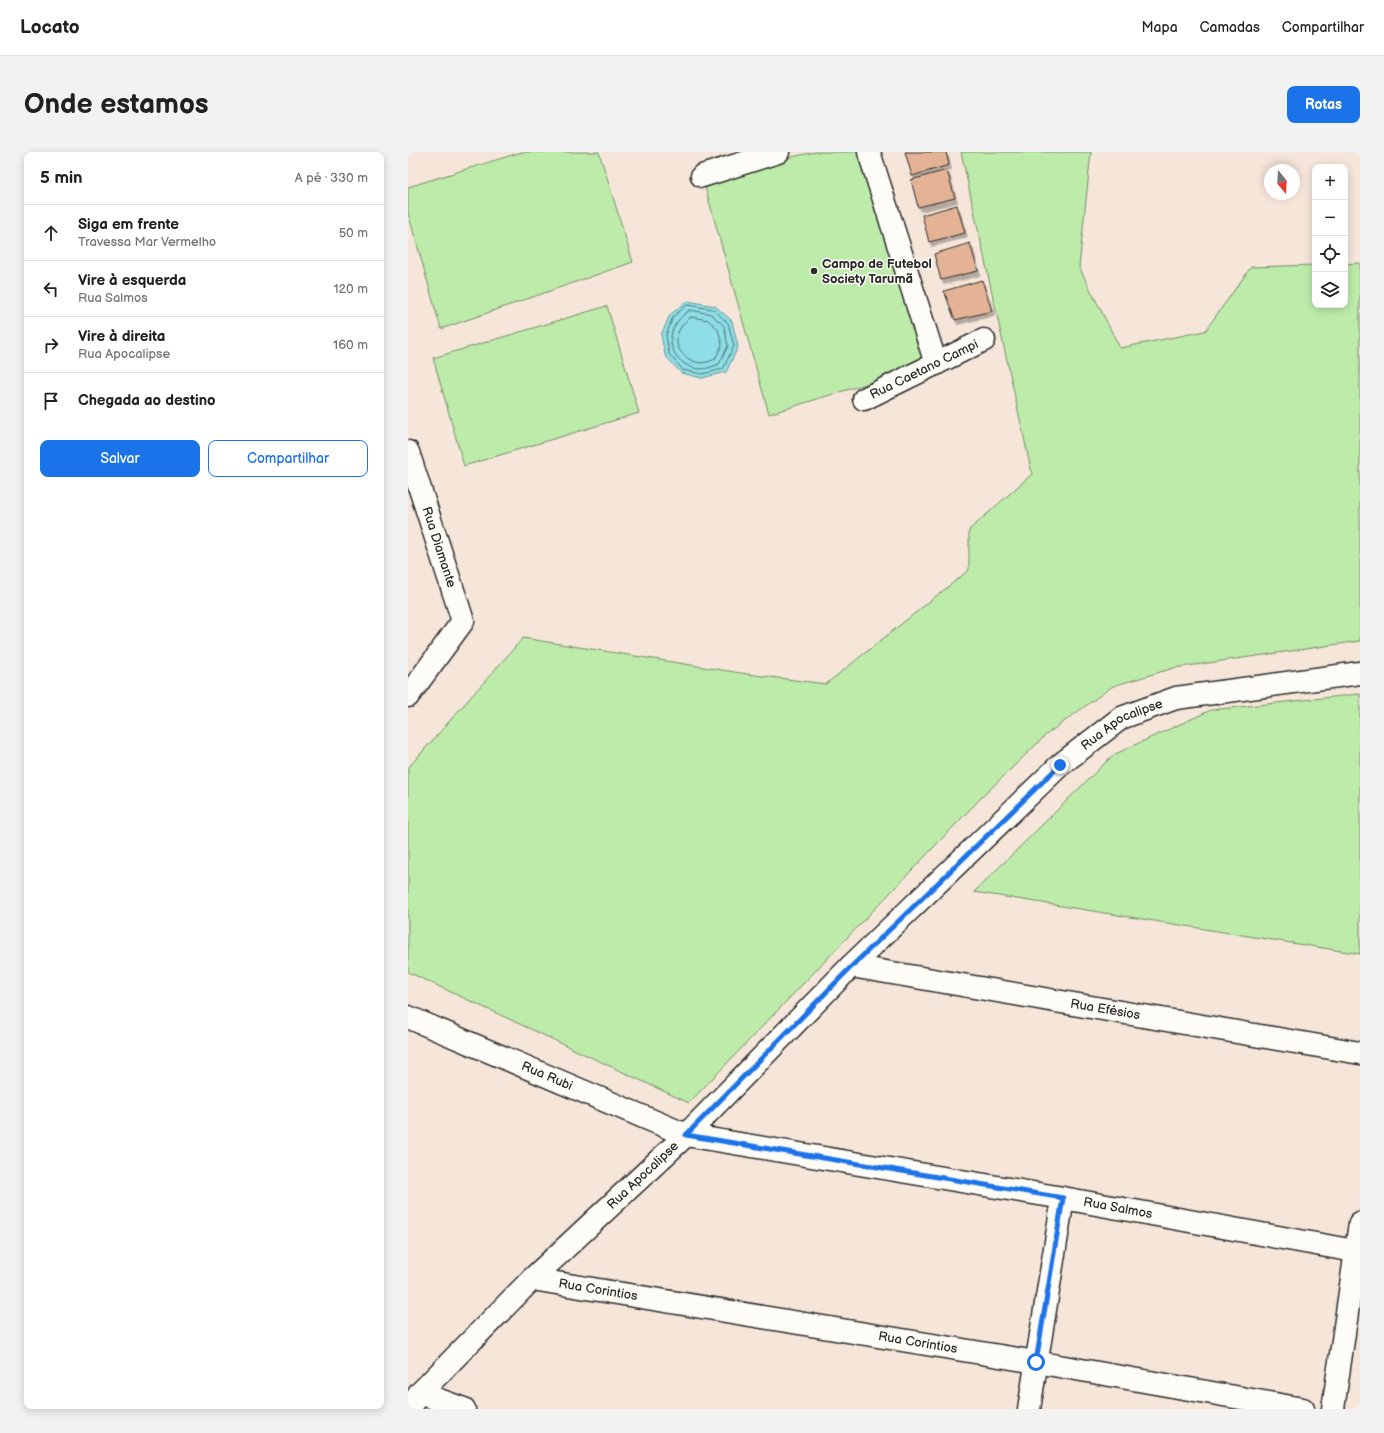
<!DOCTYPE html>
<html lang="pt">
<head>
<meta charset="utf-8">
<style>
	:root { --surface:#fff; --page:#f2f2f2; --text:#202124; --muted:#757577; --line:#e0e0e0; --accent:#1a73e8 }
	body { margin:0; font-family:"Balsamiq Sans",sans-serif; background:var(--page); color:var(--text) }
	.controls { position:absolute; right:12px; top:12px; display:grid; overflow:hidden; border-radius:8px; box-shadow:0 2px 10px #0003 }
	.controls button { width:36px; height:36px; display:grid; place-items:center; padding:0; border:0; border-bottom:1px solid var(--line); background:var(--surface); color:var(--text); font:20px sans-serif }
	.compass { position:absolute; left:856px; top:12px; width:36px; height:36px; border-radius:50%; background:var(--surface); box-shadow:0 2px 10px #0003; rotate:162deg }
	.stop { position:absolute; width:12px; height:12px; margin:-9px; border:3px solid #1a73e8; border-radius:50%; background:#fff }
	.stop.end { background:#1a73e8; border-color:#fff; box-shadow:0 1px 4px #0008 }
	.list { margin:0; padding:0; list-style:none }
	h2 { display:flex; justify-content:space-between; align-items:center; height:52px; margin:0; padding:0 16px; font-size:17px }
	h2 small { font-size:13px; font-weight:400; color:var(--muted) }
	.list li { display:grid; grid-template-columns:26px 1fr auto; gap:12px; align-items:center; box-sizing:border-box; height:56px; padding:0 16px; border-top:1px solid var(--line) }
	.list b { display:block; font-size:15px; white-space:nowrap }
	.list p { margin:0; font-size:13px; white-space:nowrap; color:var(--muted) }
	.list em { font-size:13px; font-style:normal; color:var(--muted) }
	.actions { display:flex; gap:8px; padding:12px 16px }
	.actions a { flex:1; padding:9px 0; border:1px solid var(--accent); border-radius:8px; text-align:center; font-size:14px; color:var(--accent) }
	.actions .main { background:var(--accent); color:#fff }
	.icon { flex:none; width:22px; height:22px; fill:none; stroke:currentColor; stroke-width:2; stroke-linecap:round; stroke-linejoin:round }
	.map { position:relative; flex:none; width:952px; height:1257px; overflow:hidden; border-radius:8px }
	header { display:flex; align-items:center; gap:24px; box-sizing:border-box; height:56px; padding:0 20px; background:var(--surface); border-bottom:1px solid var(--line) }
	header strong { font-size:19px }
	nav { display:flex; gap:22px; margin-inline-start:auto; font-size:14px }
	.intro { display:flex; align-items:center; justify-content:space-between; box-sizing:border-box; height:96px; padding:0 24px }
	h1 { margin:0; font-size:28px }
	.button { padding:10px 18px; border-radius:8px; background:var(--accent); color:#fff; font-size:14px; font-weight:700 }
	main { display:flex; gap:24px; padding:0 24px }
	aside { flex:1; background:var(--surface); border-radius:8px; box-shadow:0 2px 10px #0003 }
	.map>svg:first-child { display:block }
	.green { fill:#bdeba9; stroke:#748b6a }
	.water { fill:#8ddee6; stroke:#66969b }
	.lines { fill:none; stroke-linecap:round; stroke-linejoin:round }
	.shore { stroke:#527376; stroke-width:1 }
	.building { fill:#e4b395; stroke:#2b2b2b; filter:url(#shadow) }
	.minor-casing { stroke:#2b2b2b; stroke-width:25 }
	.minor { stroke:#fdfcf7; stroke-width:22 }
	.route { stroke:#1a73e8; stroke-width:5 }
	.poi-dot { fill:#2b2b2b; stroke:#fdfcf7; stroke-width:1.5 }
	.labels { text-anchor:middle; dominant-baseline:central; stroke-width:3; stroke-linejoin:round; paint-order:stroke }
	.poi-label { font-size:13px; font-weight:bold; fill:#2b2b2b; stroke:#fdfcf7; text-anchor:start }
	.street-label { font-size:13px; fill:#2b2b2b; stroke:#fdfcf7 }
</style>
</head>
<body>
<header>
<strong>Locato</strong>
<nav><a>Mapa</a><a>Camadas</a><a>Compartilhar</a></nav>
</header>
<div class="intro"><h1>Onde estamos</h1><a class="button">Rotas</a></div>
<main>
<aside>
<h2>5 min<small>A pé · 330 m</small></h2>
<ul class="list">
<li><svg class="icon" aria-label="ahead" viewBox="0 0 24 24"><path d="M12 20V5M6 11l6-6 6 6"/></svg><div><b>Siga em frente</b><p>Travessa Mar Vermelho</p></div><em>50 m</em></li>
<li><svg class="icon" aria-label="left" viewBox="0 0 24 24"><path d="M17 20v-9H6M10 6l-5 5 5 5"/></svg><div><b>Vire à esquerda</b><p>Rua Salmos</p></div><em>120 m</em></li>
<li><svg class="icon" aria-label="right" viewBox="0 0 24 24"><path d="M7 20v-9h11M14 6l5 5-5 5"/></svg><div><b>Vire à direita</b><p>Rua Apocalipse</p></div><em>160 m</em></li>
<li><svg class="icon" aria-label="arrive" viewBox="0 0 24 24"><path d="M6 21V4h12l-3 4 3 4H6"/></svg><div><b>Chegada ao destino</b></div></li>
</ul>
<div class="actions"><a class="main">Salvar</a><a>Compartilhar</a></div>
</aside>
<div class="map">
<svg width="952" height="1257" viewBox="0 0 952 1257">
	<defs>
		<filter id="shadow"><feDropShadow dx="2.5" dy="4.5" stdDeviation="0" flood-color="#0004"/></filter>
	</defs>
	<rect width="100%" height="100%" fill="#f6e6da"/>
	<filter id="ink" filterUnits="userSpaceOnUse"><feTurbulence type="fractalNoise" baseFrequency=".025" numOctaves="2"/><feDisplacementMap in="SourceGraphic" scale="8" xChannelSelector="R" yChannelSelector="G"/><feConvolveMatrix kernelMatrix="1 2 1 2 8 2 1 2 1" color-interpolation-filters="sRGB"/></filter>
	<g filter="url(#ink)">
		<g class="green">
			<polygon points="114,0 191,0 225,110 33,177 0,61 0,35"/>
			<polygon points="407,0 457,0 519,213 361,262 294,24"/>
			<polygon points="553,0 683,0 671,115 712,196 797,179 843,115 907,113 907,153 937,153 937,112 952,111 952,489 766,516 705,534 639,582 571,648 281,951 0,820 0,616 115,486 339,522 418,532 561,418 561,378 624,322"/>
			<polygon points="199,154 231,261 56,314 25,206"/>
			<polygon points="952,542 952,802 566,740 705,603 803,558"/>
		</g>
		<polygon class="water" points="279,149 307,154 324,169 330,195 318,220 294,226 273,221 257,203 253,183 262,163"/>
		<g class="lines">
			<g class="shore">
				<polygon points="279,153 305,157 320,171 326,194 315,217 294,222 275,218 261,202 258,183 265,165"/>
				<path d="M282,158L303,162L316,174L320,194L311,212C306,214 299,217 293,217C277,217 261,202 263,185C264,174 273,164 282,158Z"/>
				<path d="M283,165L300,168L310,177L314,193L307,207C303,209 297,211 292,211C280,209 267,199 269,185C270,176 277,170 283,165Z"/>
			</g>
		</g>
		<g class="building">
			<polygon points="497,0 538,0 541,13 504,24"/>
			<polygon points="539,18 547,46 510,55 503,28"/>
			<polygon points="549,53 557,81 521,90 514,63"/>
			<polygon points="562,91 570,119 533,128 526,102"/>
			<polygon points="574,128 584,159 547,168 536,139"/>
		</g>
		<g class="lines">
			<g class="minor-casing">
				<g id="minor">
					<polyline points="461,0 528,212"/>
					<polyline points="294,24 370,0"/>
					<path id="s1" d="M456,247L576,188"/>
					<path id="s2" d="M0,300L55,469L0,544"/>
					<path id="s3" d="M443,814L952,901"/>
					<path id="s4" d="M0,865L278,983L655,1046L952,1100"/>
					<path id="s5" d="M124,1127L628,1210L895,1257"/>
					<polyline points="12,1241 56,1257"/>
					<path id="s6" d="M1,1257L12,1241L124,1127L278,983L443,814L652,613L713,566L768,546L952,521"/>
					<polyline points="621,1257 655,1046"/>
					<polyline points="925,1257 952,1071"/>
				</g>
			</g>
			<use href="#minor" class="minor"/>
		</g>
	</g>
	<g class="lines" filter="url(#ink)">
		<polyline class="route" points="628,1210 655,1046 278,983 444,814 652,613"/>
	</g>
	<circle class="poi-dot" cx="406" cy="119" r="4"/>
	<g class="labels">
		<g class="poi-label">
			<text x="414" y="112">Campo de Futebol<tspan x="414" dy="15">Society Tarumã</tspan></text>
		</g>
		<g class="street-label">
			<text stroke="none"><textPath href="#s1" startOffset="67">Rua Caetano Campi</textPath></text>
			<text stroke="none"><textPath href="#s2" startOffset="100">Rua Diamante</textPath></text>
			<text stroke="none"><textPath href="#s6" startOffset="991">Rua Apocalipse</textPath></text>
			<text stroke="none"><textPath href="#s3" startOffset="258">Rua Efésios</textPath></text>
			<text stroke="none"><textPath href="#s4" startOffset="151">Rua Rubi</textPath></text>
			<text stroke="none"><textPath href="#s6" startOffset="331">Rua Apocalipse</textPath></text>
			<text stroke="none"><textPath href="#s4" startOffset="740">Rua Salmos</textPath></text>
			<text stroke="none"><textPath href="#s5" startOffset="67">Rua Corintios</textPath></text>
			<text stroke="none"><textPath href="#s5" startOffset="391">Rua Corintios</textPath></text>
		</g>
	</g>
</svg>
<div class="controls">
<button>+</button>
<button>−</button>
<button><svg class="icon" aria-label="locate" viewBox="0 0 24 24"><circle cx="12" cy="12" r="6"/><path d="M12 2v4M12 18v4M2 12h4M18 12h4"/></svg></button>
<button><svg class="icon" aria-label="layers" viewBox="0 0 24 24"><path d="M12 4l9 5-9 5-9-5zM3 14l9 5 9-5"/></svg></button>
</div>
<svg class="compass" viewBox="-18 -18 36 36"><path d="M0-13l5 13h-10z" fill="#e53935"/><path d="M0 13l5-13h-10z" fill="#757577"/></svg>
<div class="stop" style="left:628px;top:1210px"></div>
<div class="stop end" style="left:652px;top:613px"></div>
</div>
</main>
</body>
</html>
